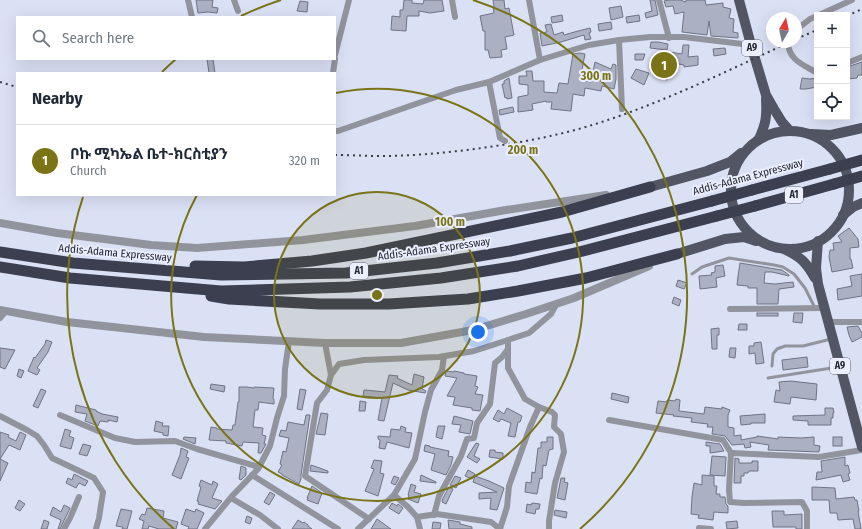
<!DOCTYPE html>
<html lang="en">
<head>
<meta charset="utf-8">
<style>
	:root { --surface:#fff; --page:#f2f2f3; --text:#1f2937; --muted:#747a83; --line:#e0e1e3; --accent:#7a7417 }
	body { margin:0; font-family:"Fira Sans Condensed","Noto Sans Ethiopic",sans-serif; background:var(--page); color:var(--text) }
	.controls { position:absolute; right:12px; top:12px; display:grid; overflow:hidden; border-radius:0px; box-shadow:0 4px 16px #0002 }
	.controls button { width:36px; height:36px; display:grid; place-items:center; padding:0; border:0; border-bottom:1px solid var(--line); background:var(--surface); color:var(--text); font:20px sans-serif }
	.compass { position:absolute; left:766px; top:12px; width:36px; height:36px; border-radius:50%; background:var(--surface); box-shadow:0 4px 16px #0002; rotate:9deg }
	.you { position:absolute; left:478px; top:332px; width:14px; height:14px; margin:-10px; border:3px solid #fff; border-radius:50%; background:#1a73e8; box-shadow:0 0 0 6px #1a73e833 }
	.badge { display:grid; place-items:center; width:26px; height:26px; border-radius:50%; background:var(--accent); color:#fff; font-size:13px; font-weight:700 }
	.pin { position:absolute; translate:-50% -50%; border:2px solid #fff; box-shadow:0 1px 4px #0006 }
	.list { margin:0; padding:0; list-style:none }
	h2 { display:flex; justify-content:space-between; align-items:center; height:52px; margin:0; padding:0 16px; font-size:17px }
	h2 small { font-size:13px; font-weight:400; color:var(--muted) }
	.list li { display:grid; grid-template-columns:26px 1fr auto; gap:12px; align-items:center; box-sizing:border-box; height:72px; padding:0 16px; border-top:1px solid var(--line) }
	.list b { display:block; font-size:15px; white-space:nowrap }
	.list p { margin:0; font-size:13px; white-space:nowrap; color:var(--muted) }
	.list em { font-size:13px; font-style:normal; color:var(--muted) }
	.icon { flex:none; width:22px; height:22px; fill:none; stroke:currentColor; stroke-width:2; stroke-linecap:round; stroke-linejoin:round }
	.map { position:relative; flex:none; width:862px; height:529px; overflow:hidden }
	.search { position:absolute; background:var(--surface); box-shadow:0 4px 16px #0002; left:16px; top:16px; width:320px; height:44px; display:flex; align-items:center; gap:10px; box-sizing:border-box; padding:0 14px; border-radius:0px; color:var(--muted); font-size:15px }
	.panel { position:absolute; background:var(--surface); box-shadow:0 4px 16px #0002; left:16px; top:72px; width:320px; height:124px; border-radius:0px }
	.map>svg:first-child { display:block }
	.building { fill:#abb0c3; stroke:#6f7385 }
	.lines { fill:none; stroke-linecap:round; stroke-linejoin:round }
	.service { stroke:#92949d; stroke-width:3 }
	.minor { stroke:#92949d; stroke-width:6 }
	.tertiary { stroke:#92949d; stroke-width:8 }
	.primary { stroke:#525564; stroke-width:10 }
	.motorway { stroke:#3b3f50; stroke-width:11 }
	.rail { stroke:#393c44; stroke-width:2; stroke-dasharray:2 4; stroke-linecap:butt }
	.motorway-bridge { stroke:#3b3f50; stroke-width:11 }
	.ring { fill:none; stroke:#7a7417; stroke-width:2 }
	.labels { text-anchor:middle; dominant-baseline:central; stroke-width:4; stroke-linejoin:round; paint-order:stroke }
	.shield { fill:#eaeeff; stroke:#61636d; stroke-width:1 }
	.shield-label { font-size:10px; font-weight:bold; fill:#26282f }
	.street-label { font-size:11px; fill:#26282f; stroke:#eaeeff }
	.centre { fill:#7a7417; stroke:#eaeeff; stroke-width:2 }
	.ring-label { font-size:12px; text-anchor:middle; font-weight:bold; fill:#7a7417; stroke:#eaeeff; stroke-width:4; stroke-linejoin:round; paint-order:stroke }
</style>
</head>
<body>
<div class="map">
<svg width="862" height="529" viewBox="0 0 862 529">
	<rect width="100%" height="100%" fill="#dbe1f5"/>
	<g class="building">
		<polygon points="196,0 213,0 212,7 218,8 217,13 208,12 198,13"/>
		<polygon points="404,0 412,0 412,3 423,4 424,0 442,0 444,11 430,13 419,11 419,16 407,16 406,31 391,30 392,16 400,17 400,10 403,10"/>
		<polygon points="493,0 504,0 505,9 509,8 514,35 505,37 507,49 501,50 502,57 490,58 488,50 485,50 485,31 483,31 480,16 494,13 493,7 494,6"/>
		<polygon points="650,0 655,0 658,15 646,18 645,13 652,11"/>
		<polygon points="669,0 680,0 686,2 686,0 705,0 706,5 723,3 723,7 731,9 729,18 734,19 733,32 738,33 738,38 711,36 709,21 707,35 682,32 684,12 675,14 673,6 666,7 664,1"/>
		<polygon points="300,1 308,2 307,12 297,11"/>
		<polygon points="621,6 623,17 611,20 609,8"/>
		<polygon points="562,15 563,21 552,23 551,17"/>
		<polygon points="639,15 640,21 627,23 626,17"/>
		<polygon points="611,22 612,29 599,31 598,24"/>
		<polygon points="551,24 554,35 563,32 564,35 578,31 590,28 591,32 589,33 591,39 585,40 584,35 561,42 542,46 540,33 547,32 545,25"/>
		<polygon points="651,42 658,42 668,44 667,50 650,48"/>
		<polygon points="683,45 689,45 688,57 698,56 698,65 684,67 684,65 673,63 667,80 661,78 665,69 659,68 663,51 682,54"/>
		<polygon points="725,48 726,54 714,56 713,49"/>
		<polygon points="580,53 585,54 580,80 591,82 595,62 611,69 613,64 616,65 616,79 614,89 602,86 601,91 585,88 584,96 573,94 571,111 551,109 552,102 546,102 546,101 532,104 533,110 518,112 518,97 528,95 528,85 519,84 519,76 527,76 526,71 532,71 533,81 544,81 544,92 557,93 559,83 568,84 573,54"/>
		<polygon points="635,54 645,54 643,60 635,60"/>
		<polygon points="207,59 213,59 215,73 209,73"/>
		<polygon points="862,62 862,75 858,75 857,78 847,79 847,67"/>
		<polygon points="636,69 649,73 644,85 631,78"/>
		<polygon points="509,78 512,98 507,99 506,97 505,98 502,84 504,84 504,81"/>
		<polygon points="802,78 810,79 817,78 817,87 806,89 800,89"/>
		<polygon points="513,107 514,112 500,115 499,110"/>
		<polygon points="849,228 858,239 859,247 850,248 850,259 851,259 853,268 832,272 829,257 830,250 834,250 833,243 842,242 838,236"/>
		<polygon points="740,263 782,270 789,275 789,276 772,272 765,272 764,283 775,284 793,282 794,287 779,289 778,304 757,304 757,288 748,288 748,286 737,285 738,276"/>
		<polygon points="723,265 725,276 716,278 717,287 700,289 699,276 712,275 711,273 715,272 715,266"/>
		<polygon points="862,274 862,296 838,300 837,289 852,286 850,276"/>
		<polygon points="678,280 687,283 684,289 676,286"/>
		<polygon points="674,297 681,300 679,306 672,303"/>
		<rect x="757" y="313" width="21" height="3"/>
		<polygon points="794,313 803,313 802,323 793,322"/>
		<polygon points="739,324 747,324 747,330 738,330"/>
		<polygon points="858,326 862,333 862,337 852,342 849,335 847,327"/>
		<polygon points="719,328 719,335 717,335 717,349 712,349 711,329"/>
		<polygon points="46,340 52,342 48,352 37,368 40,370 37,375 28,371 34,357 35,358 45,344"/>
		<polygon points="761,342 764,363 756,364 755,353 749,354 749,346 754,346 754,343"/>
		<polygon points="0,348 15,350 5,369 0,367"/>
		<polygon points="730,348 736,348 735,358 729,357"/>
		<polygon points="807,357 808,367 783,370 782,360"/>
		<polygon points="19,369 24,371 21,378 17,376"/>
		<polygon points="446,371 454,372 454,371 464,373 464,374 477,376 475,386 478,387 475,394 483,395 480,411 472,410 472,408 453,405 455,397 447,396 457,378 445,376"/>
		<polygon points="414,374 424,377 422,389 426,391 425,393 408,390 393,383 384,421 378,420 382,398 363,396 364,390 365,390 385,392 389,375 398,376 397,378 412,385"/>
		<polygon points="791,381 817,384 816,400 791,397 790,404 774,402 776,390 780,391 779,382"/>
		<polygon points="211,384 225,386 224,392 210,389"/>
		<polygon points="239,387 247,387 254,388 254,387 274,388 273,398 274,399 274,404 259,402 258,410 255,410 253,427 263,428 262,435 266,436 264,444 266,444 261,453 258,453 259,443 243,442 242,446 226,443 226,441 209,440 211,427 217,428 217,429 232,430 233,425 235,425 238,402 239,402"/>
		<polygon points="41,389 46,391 38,408 33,406"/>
		<polygon points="300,389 306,390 302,410 297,409"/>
		<polygon points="612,393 629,397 628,403 611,399"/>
		<polygon points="676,399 680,400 679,411 704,414 705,407 722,409 722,407 730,410 728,415 728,427 734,428 734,436 741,435 741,440 757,437 757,436 778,439 778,437 801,438 814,437 814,445 820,446 819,452 768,450 769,445 750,442 751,447 745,448 744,444 732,445 725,436 712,434 713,427 707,427 708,424 691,422 692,418 673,416 674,415 656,413 658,401 667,402 667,400 675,401"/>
		<polygon points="360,401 366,402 365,411 359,411"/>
		<polygon points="76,405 96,410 96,411 102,414 118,417 117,422 108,420 108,422 100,421 98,426 85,421 87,414 75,412"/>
		<polygon points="507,408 522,416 520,422 518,422 515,437 508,436 511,423 501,419 499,422 493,419 498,410 504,414"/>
		<polygon points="825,408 833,408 834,413 833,413 833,418 831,418 831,425 808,425 808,421 793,420 793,416 825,415"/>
		<polygon points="321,413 328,414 325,435 316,434"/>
		<polygon points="765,414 765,423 751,423 751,424 741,425 740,416"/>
		<polygon points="306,415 310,415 301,475 301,479 299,484 282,475 282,474 278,472 282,465 280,464 283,451 286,452 289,438 279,436 281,430 286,431 288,422 304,425"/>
		<polygon points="454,416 473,421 470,434 459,432 461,425 452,424"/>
		<polygon points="156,421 163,423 162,426 169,426 168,436 163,435 163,433 154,431"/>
		<polygon points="401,426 406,428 405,432 412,433 409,448 387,442 385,449 379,448 380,440 378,439 378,436 390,437 391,429 400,430"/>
		<polygon points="438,426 445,426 442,439 436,437"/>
		<polygon points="65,429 71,431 69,436 74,438 71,449 60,446"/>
		<polygon points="0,432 9,435 8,437 16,441 20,432 26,435 20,450 9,445 0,459"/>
		<polygon points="184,437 196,438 195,444 183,439"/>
		<polygon points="547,437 553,437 553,449 549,450 546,466 543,465 542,479 540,478 537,494 525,492 526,482 531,483 532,472 535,473 538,448 541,448 541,442 547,442"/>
		<rect x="833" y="437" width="9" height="9"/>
		<polygon points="706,442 720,444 724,451 710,453 710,446 706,446"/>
		<polygon points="476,443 479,444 474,456 480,459 477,463 467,457"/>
		<polygon points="83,444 91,446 87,456 79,454"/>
		<polygon points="425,445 430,446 430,447 449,451 448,456 453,457 451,465 446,475 431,470 435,454 424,451"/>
		<polygon points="181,448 188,451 186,457 189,458 181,479 172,475 180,455"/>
		<polygon points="490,450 495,450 495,452 503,453 503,459 489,457"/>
		<polygon points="712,456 726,457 725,476 710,475"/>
		<polygon points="845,457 845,466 848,465 850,473 848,474 850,480 843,482 841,475 816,480 817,472 822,472 821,461"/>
		<polygon points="735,458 739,459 739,463 752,463 752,461 758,461 758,471 749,471 748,473 744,473 744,476 741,476 741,483 734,483"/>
		<polygon points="0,459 8,463 0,481"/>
		<polygon points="374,460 382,461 380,473 384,474 378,496 365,491 374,469 371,468"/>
		<polygon points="311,465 328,471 328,473 310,471"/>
		<polygon points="241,466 246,468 246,475 241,480 239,479"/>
		<polygon points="468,470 475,474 472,479 465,476"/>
		<polygon points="74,474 88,481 85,486 79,483 76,488 66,483 68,478 72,480"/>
		<polygon points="421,475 436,482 436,483 420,481"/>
		<polygon points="702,475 714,476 714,486 717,486 716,494 720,494 720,497 725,497 726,504 728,506 728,513 714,512 713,520 698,518 699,515 691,514 692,497 694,483 702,485"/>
		<polygon points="394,476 399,478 395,485 391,483"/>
		<polygon points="455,476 461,478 456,488 450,485"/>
		<polygon points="475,476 489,481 504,488 497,510 490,509 491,498 479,499 479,493 497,492 473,482"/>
		<polygon points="561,478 565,478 564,482 568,483 565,500 557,498"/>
		<polygon points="201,480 212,485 213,481 218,484 212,498 222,501 215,509 198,504 199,502 197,501 201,487 199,486"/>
		<polygon points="411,484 416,486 414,492 421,494 418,503 408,499 409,495 408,495"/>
		<polygon points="312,486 322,493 318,504 307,500 308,498 307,498"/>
		<polygon points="449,487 453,489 446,504 442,502 443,498"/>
		<polygon points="812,487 835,488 836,499 854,497 855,500 857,500 859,511 858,511 861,529 855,529 853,519 838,520 837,513 830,513 829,500 812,500"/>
		<polygon points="270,492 275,495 269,505 264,502"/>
		<polygon points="19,500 25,504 20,511 15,508"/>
		<polygon points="392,503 397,506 398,504 403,508 399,514 389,508"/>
		<polygon points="532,503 540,504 539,509 536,509 535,514 526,512 527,504 531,505"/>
		<polygon points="64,505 70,508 60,529 58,529 61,520 50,515 53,507 61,512"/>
		<polygon points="147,508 164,511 163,518 178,522 176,529 159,529 149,526 148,529 142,529 144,521 139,519 142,514 145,515"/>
		<polygon points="121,509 132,511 127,529 122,529 123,527 116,526"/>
		<polygon points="186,509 195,512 196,509 204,513 197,529 188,529 189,527 181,524"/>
		<polygon points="555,510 567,512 566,518 554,515"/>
		<polygon points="772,511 784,511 784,515 802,514 802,529 796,529 796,527 773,527"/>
		<polygon points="247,516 252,518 250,524 245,522"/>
		<polygon points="377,519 391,529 371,529"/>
		<polygon points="44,520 49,522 47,529 41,529"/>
		<polygon points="298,520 303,523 304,522 308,525 308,526 312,529 292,529"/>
		<polygon points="448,520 460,522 460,524 472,527 472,529 449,529"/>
		<polygon points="737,521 738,528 727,529 726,522"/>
		<polygon points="433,522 441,523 440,529 432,529"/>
	</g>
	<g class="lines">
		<g class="service">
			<polyline points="692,274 702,267 729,258 774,265 783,267 794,274 805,288 815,308"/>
			<polyline points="772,366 773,354 777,349 785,346 803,346 831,339"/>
			<polyline points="768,378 838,367"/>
		</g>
		<g class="minor">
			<polyline points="188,0 192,17"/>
			<polyline points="234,0 238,11"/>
			<polyline points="452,0 455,17"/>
			<polyline points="529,0 540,60"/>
			<polyline points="659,0 669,38"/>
			<polyline points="819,15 852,0"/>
			<polyline points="796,30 810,19 817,16"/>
			<polyline points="619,40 622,109"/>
			<path d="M788,42C788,60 804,65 817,73"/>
			<polyline points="335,55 349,0"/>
			<polyline points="847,63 862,57"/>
			<polyline points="333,73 335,59"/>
			<polyline points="489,82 500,138 505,141"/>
			<polyline points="335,131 338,131 456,90 489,82 540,60 589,45 619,40 650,37 684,37 751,45"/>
			<polyline points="730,309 824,308"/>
			<polyline points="0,318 6,311"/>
			<polyline points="828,322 862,322"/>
			<polyline points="325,343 331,375 327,390 317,403 305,476 369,519"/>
			<polyline points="331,375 339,364 364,360 439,357 474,351 508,340"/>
			<polyline points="60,415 115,438 135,442 175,441 197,449 259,467"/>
			<polyline points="0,416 27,430 37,436 44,445 52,458 94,478 103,492 99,518 96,529"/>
			<polyline points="609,420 723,440 731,453"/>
			<polyline points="252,475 338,529"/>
			<polyline points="394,495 408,507 417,517 420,529"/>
			<polyline points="231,498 260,515 278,529"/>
			<polyline points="434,515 439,496 461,456 467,439 474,438 477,423 490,404 495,363 502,357 508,349"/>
			<polyline points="417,517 437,514 491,522 500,529"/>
			<polyline points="699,528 711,529"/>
			<polyline points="64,529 70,518 79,497"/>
			<polyline points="205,529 233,495 258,469 270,446 277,418 284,396 285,369 289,341"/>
			<polyline points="358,529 394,495 415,459 425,412 431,390 442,370 444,356"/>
			<polyline points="500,529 507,507 509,486 530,427 539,407"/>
			<polyline points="549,529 549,521 555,483 564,452 561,434 554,427 555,415 552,412 539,407 525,399 508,368 508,340 529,333 551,314 557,303"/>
			<polyline points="807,529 807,511 802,502 744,503 730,502 729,489 731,453 819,457 862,450"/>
		</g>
		<g class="tertiary">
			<polyline points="0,223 57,233 151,245 197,248 303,240 415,226 506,210 606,195"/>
			<polyline points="0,310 67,322 204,337 325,343 401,343 473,330 526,314 574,298 649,266"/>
		</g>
		<g class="primary">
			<polyline points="739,0 751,45 766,95 774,109 782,122 790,131"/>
			<circle cx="790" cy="190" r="59"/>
			<polyline points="811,134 831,135 862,128"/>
			<path d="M759,139C766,123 767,117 766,99"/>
			<polyline points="650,187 707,171 730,162 741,153"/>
			<polyline points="843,215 853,207 862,203"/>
			<polyline points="818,241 816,268 818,284 862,447"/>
			<path d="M784,249C801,257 806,262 815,278"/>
			<polyline points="677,254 725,239 744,237 756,241"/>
		</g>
		<g class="motorway">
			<polyline points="752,190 830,169"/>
			<polyline points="755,206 834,184"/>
			<polyline points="0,252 73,263 221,275 346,273 437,263 510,251 572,238 712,201"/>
			<polyline points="195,266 244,267 312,261 366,253 562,212 650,187"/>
			<polyline points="0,267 70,278 221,291 350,287 441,278 518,266 579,252 717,216"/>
			<polyline points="211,296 229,299 320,304 389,304 468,299 518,291 586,278 677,254"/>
		</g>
		<g class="rail">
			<polyline points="847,16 862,9"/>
			<polyline points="796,39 817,30"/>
			<polyline points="0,82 17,87"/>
			<path d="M335,155C350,155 365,156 380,156C412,156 443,153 474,149C513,144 552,137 589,126C658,105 725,72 790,42"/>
		</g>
		<g class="motorway-bridge">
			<polyline points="830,169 862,160"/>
			<polyline points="834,184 862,176"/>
			<polyline points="712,201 752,190"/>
			<polyline points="717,216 755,206"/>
		</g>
	</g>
	<circle cx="377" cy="295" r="103" fill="#7a7417" fill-opacity=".12"/>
	<g class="ring">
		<circle cx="377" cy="295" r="103"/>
		<path d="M336 93A206 206 0 1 1 197 195"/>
		<path d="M174 529A310 310 0 0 1 83 197M162 72A310 310 0 0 1 176 59M241 16A310 310 0 0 1 281 0M473 0A310 310 0 0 1 580 529"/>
	</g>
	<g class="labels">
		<g class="shield">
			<rect x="742" y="40" width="20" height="16" rx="3"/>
			<rect x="785" y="187" width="18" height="16" rx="3"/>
			<rect x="350" y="263" width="18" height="16" rx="3"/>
			<rect x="830" y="358" width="20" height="16" rx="3"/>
		</g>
		<g class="shield-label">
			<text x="752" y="48">A9</text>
			<text x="794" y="195">A1</text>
			<text x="359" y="271">A1</text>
			<text x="840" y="366">A9</text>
		</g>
		<g class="street-label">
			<text transform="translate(748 177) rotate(-15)">Addis-Adama Expressway</text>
			<text transform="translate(434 249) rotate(-8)">Addis-Adama Expressway</text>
			<text transform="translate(115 253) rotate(5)">Addis-Adama Expressway</text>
		</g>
	</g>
	<circle cx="377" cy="295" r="6" class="centre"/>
	<g class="ring-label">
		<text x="596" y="80">300 m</text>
		<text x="523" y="154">200 m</text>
		<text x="450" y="226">100 m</text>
	</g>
</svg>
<div class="controls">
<button>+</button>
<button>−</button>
<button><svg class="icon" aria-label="locate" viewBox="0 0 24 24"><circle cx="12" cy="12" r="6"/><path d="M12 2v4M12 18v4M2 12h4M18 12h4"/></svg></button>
</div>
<svg class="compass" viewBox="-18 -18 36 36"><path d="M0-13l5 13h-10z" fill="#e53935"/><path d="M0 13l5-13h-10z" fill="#747a83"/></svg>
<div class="you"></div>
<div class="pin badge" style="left:664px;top:65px">1</div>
<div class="search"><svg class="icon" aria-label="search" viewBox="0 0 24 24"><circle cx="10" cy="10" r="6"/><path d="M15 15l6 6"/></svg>Search here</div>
<section class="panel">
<h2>Nearby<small></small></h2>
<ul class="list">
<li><span class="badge">1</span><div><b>ቦኩ ሚካኤል ቤተ-ክርስቲያን</b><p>Church</p></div><em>320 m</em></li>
</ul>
</section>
</div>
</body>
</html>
